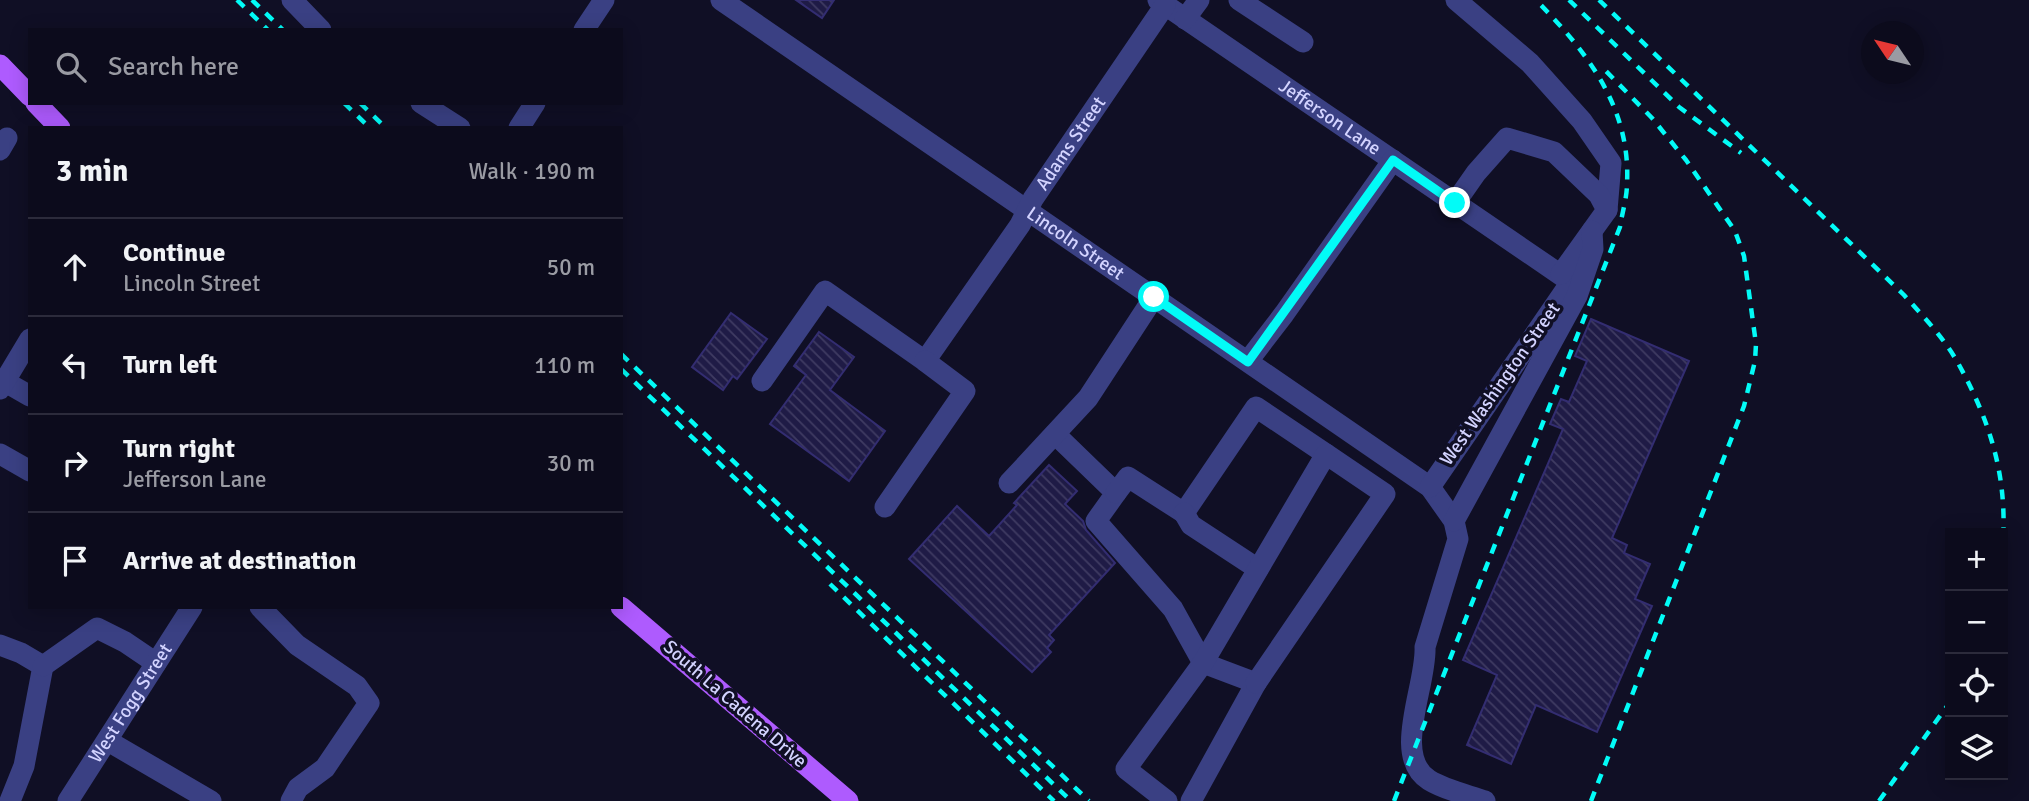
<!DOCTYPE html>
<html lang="en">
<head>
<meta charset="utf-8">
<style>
	:root { --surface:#0c0b1c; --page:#1a1929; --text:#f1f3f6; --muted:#9a9ba3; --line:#2c2b3b }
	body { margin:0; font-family:Signika,sans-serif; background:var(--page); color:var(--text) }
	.controls { position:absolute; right:21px; bottom:21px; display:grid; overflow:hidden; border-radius:0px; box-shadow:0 4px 18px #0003 }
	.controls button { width:63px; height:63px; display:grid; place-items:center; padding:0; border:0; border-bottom:2px solid var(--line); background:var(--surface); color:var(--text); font:35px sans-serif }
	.compass { position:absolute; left:1861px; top:21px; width:63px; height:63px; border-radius:50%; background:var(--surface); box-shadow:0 4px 18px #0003; rotate:305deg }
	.stop { position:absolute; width:21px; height:21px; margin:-16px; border:5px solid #02fbf7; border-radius:50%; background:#fff }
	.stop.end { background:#02fbf7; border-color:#fff; box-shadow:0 2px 7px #0008 }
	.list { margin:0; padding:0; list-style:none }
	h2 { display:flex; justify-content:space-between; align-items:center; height:91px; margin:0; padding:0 28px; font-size:30px }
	h2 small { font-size:23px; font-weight:400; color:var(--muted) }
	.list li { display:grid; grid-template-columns:46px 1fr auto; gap:21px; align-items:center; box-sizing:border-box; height:98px; padding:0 28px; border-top:2px solid var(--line) }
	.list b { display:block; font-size:26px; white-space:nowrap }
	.list p { margin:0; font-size:23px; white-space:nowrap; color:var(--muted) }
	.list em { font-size:23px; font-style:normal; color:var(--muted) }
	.icon { flex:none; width:38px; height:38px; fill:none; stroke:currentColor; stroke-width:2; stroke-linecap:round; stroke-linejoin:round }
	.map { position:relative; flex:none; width:2029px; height:801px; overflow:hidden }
	.search { position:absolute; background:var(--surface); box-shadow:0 4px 18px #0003; left:28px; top:28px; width:595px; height:77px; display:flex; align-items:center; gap:18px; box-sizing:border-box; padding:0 24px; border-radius:0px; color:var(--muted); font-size:26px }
	.panel { position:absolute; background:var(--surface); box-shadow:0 4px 18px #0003; left:28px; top:126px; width:595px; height:483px; border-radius:0px }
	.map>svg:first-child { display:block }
	.building { fill:url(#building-back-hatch); stroke:#332d71; stroke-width:2 }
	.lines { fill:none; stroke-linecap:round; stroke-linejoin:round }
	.minor { stroke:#3a4083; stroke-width:21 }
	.major { stroke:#ae5bfe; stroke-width:21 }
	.rail { stroke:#02fbf7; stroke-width:4.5; stroke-dasharray:10 9; stroke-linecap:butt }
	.route { stroke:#02fbf7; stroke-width:9 }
	.labels { text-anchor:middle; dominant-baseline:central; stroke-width:7; stroke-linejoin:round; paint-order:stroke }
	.street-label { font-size:19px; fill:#d3d3ff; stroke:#100f25 }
</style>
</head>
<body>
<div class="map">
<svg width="2029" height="801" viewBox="0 0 2029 801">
	<defs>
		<pattern id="building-back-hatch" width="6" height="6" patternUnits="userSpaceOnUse" patternTransform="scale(1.75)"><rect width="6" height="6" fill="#1f1b46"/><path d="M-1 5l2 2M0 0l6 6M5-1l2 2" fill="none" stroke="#3f3b62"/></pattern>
	</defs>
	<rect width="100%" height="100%" fill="#100f25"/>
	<g class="building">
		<polygon points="796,0 834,0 822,18"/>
		<polygon points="731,313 767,339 737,379 733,376 723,390 692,367"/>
		<polygon points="1591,319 1689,361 1612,538 1627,545 1624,553 1650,564 1635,599 1652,606 1597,732 1536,705 1511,764 1467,745 1497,675 1463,660 1563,429 1550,424 1561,399 1569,402 1587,361 1575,356"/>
		<polygon points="819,332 854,357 830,390 885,431 849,481 770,424 806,375 794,366"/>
		<polygon points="1049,465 1077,491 1065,504 1083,521 1086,530 1115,563 1049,635 1054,640 1047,648 1051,652 1032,672 909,559 957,506 989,536 1017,505 1014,503"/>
	</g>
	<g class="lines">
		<g class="minor">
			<polyline points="292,0 321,30"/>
			<path id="s1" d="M721,0L1430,487L1454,521L1458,539L1425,647C1427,685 1391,756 1429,780C1445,790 1468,795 1485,801"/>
			<path id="s2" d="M1158,0L1571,282L1430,487"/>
			<polyline points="1239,0 1303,42"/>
			<polyline points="1456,0 1530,63 1582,121 1611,163 1607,210"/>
			<polyline points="1185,19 1199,0"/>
			<polyline points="584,30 604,0"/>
			<polyline points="421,103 460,128"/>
			<polyline points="519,128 535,103"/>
			<polyline points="0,150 7,138"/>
			<polyline points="1455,203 1476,173 1507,138 1554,152 1599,195 1607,210 1561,274"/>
			<polyline points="1248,361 1284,314 1393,160"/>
			<polyline points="0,379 30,396"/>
			<path id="s3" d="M762,381L825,291L925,361L1020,225L1033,199L1165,5"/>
			<polyline points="0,389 30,339"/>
			<polyline points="1055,434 1116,493 1096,521 1173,609 1203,663 1256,683 1191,801"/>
			<polyline points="0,454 30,471"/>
			<polyline points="1009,483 1088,398 1154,297"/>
			<polyline points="1116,493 1128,477 1184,513 1256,407 1326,454"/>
			<polyline points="885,507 965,391 925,361"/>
			<polyline points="1184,513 1191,525 1258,569"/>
			<polyline points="1454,521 1577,296 1593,249 1592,231"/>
			<polyline points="260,607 297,645 357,686 369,703 325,768 298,788 291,801"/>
			<polyline points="0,645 21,653 43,666 24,766 10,801"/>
			<polyline points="43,666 97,628 125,642 156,663"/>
			<polyline points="108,741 211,801"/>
			<path id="s4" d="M68,801L192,607"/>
			<polyline points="1167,801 1126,769 1203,663 1326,454 1385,494 1256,683"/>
		</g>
		<g class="major">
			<polyline points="0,65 30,96"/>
			<polyline points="36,103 60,128"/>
			<polyline points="621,607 848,801"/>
		</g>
		<g class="rail">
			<polyline points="237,0 268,30"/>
			<polyline points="252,0 283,30"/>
			<polyline points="1569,0 1679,107 1741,153"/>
			<path d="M1599,0L1904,295C1923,316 1944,338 1958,363C1990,421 2007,475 2003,540"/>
			<polyline points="344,103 370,128"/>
			<polyline points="360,103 386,128"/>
			<polyline points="621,354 1089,801"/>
			<polyline points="621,369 1071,801"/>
			<polyline points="830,584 1054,801"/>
			<path d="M1394,801L1620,227C1622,213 1627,198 1627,184C1631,107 1587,52 1536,0"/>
			<polyline points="1591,801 1744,406 1755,361 1756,344 1744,256 1735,231 1686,160 1652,118 1602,67"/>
			<polyline points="1879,801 1950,702"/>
		</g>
	</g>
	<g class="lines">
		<polyline class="route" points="1154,297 1248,362 1393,160 1455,203"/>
	</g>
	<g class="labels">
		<g class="street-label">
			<text stroke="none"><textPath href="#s2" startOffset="208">Jefferson Lane</textPath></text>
			<text stroke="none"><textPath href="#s3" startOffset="494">Adams Street</textPath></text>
			<text stroke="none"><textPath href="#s1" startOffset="430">Lincoln Street</textPath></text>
			<text transform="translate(1500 384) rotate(-55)">West Washington Street</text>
			<text stroke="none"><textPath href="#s4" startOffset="116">West Fogg Street</textPath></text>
			<text transform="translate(735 704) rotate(41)">South La Cadena Drive</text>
		</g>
	</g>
</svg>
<div class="controls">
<button>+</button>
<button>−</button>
<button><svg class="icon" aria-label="locate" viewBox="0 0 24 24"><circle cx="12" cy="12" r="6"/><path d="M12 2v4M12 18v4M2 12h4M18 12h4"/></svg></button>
<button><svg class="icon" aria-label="layers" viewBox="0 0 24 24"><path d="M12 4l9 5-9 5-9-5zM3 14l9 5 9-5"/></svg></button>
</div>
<svg class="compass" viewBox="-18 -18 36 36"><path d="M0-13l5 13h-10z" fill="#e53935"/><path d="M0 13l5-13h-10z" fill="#9a9ba3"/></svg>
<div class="stop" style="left:1154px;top:297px"></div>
<div class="stop end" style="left:1455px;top:203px"></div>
<div class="search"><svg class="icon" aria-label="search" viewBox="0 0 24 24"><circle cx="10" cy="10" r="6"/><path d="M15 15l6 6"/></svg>Search here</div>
<section class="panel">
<h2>3 min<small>Walk · 190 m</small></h2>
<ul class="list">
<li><svg class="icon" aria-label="ahead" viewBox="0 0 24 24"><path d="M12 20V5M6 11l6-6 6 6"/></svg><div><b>Continue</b><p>Lincoln Street</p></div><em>50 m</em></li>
<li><svg class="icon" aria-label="left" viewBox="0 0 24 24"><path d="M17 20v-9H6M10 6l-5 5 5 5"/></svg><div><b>Turn left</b></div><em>110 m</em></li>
<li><svg class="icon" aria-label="right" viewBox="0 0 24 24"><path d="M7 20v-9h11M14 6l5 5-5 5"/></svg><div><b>Turn right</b><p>Jefferson Lane</p></div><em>30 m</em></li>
<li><svg class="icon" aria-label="arrive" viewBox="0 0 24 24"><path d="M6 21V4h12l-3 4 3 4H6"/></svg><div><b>Arrive at destination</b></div></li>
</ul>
</section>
</div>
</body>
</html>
